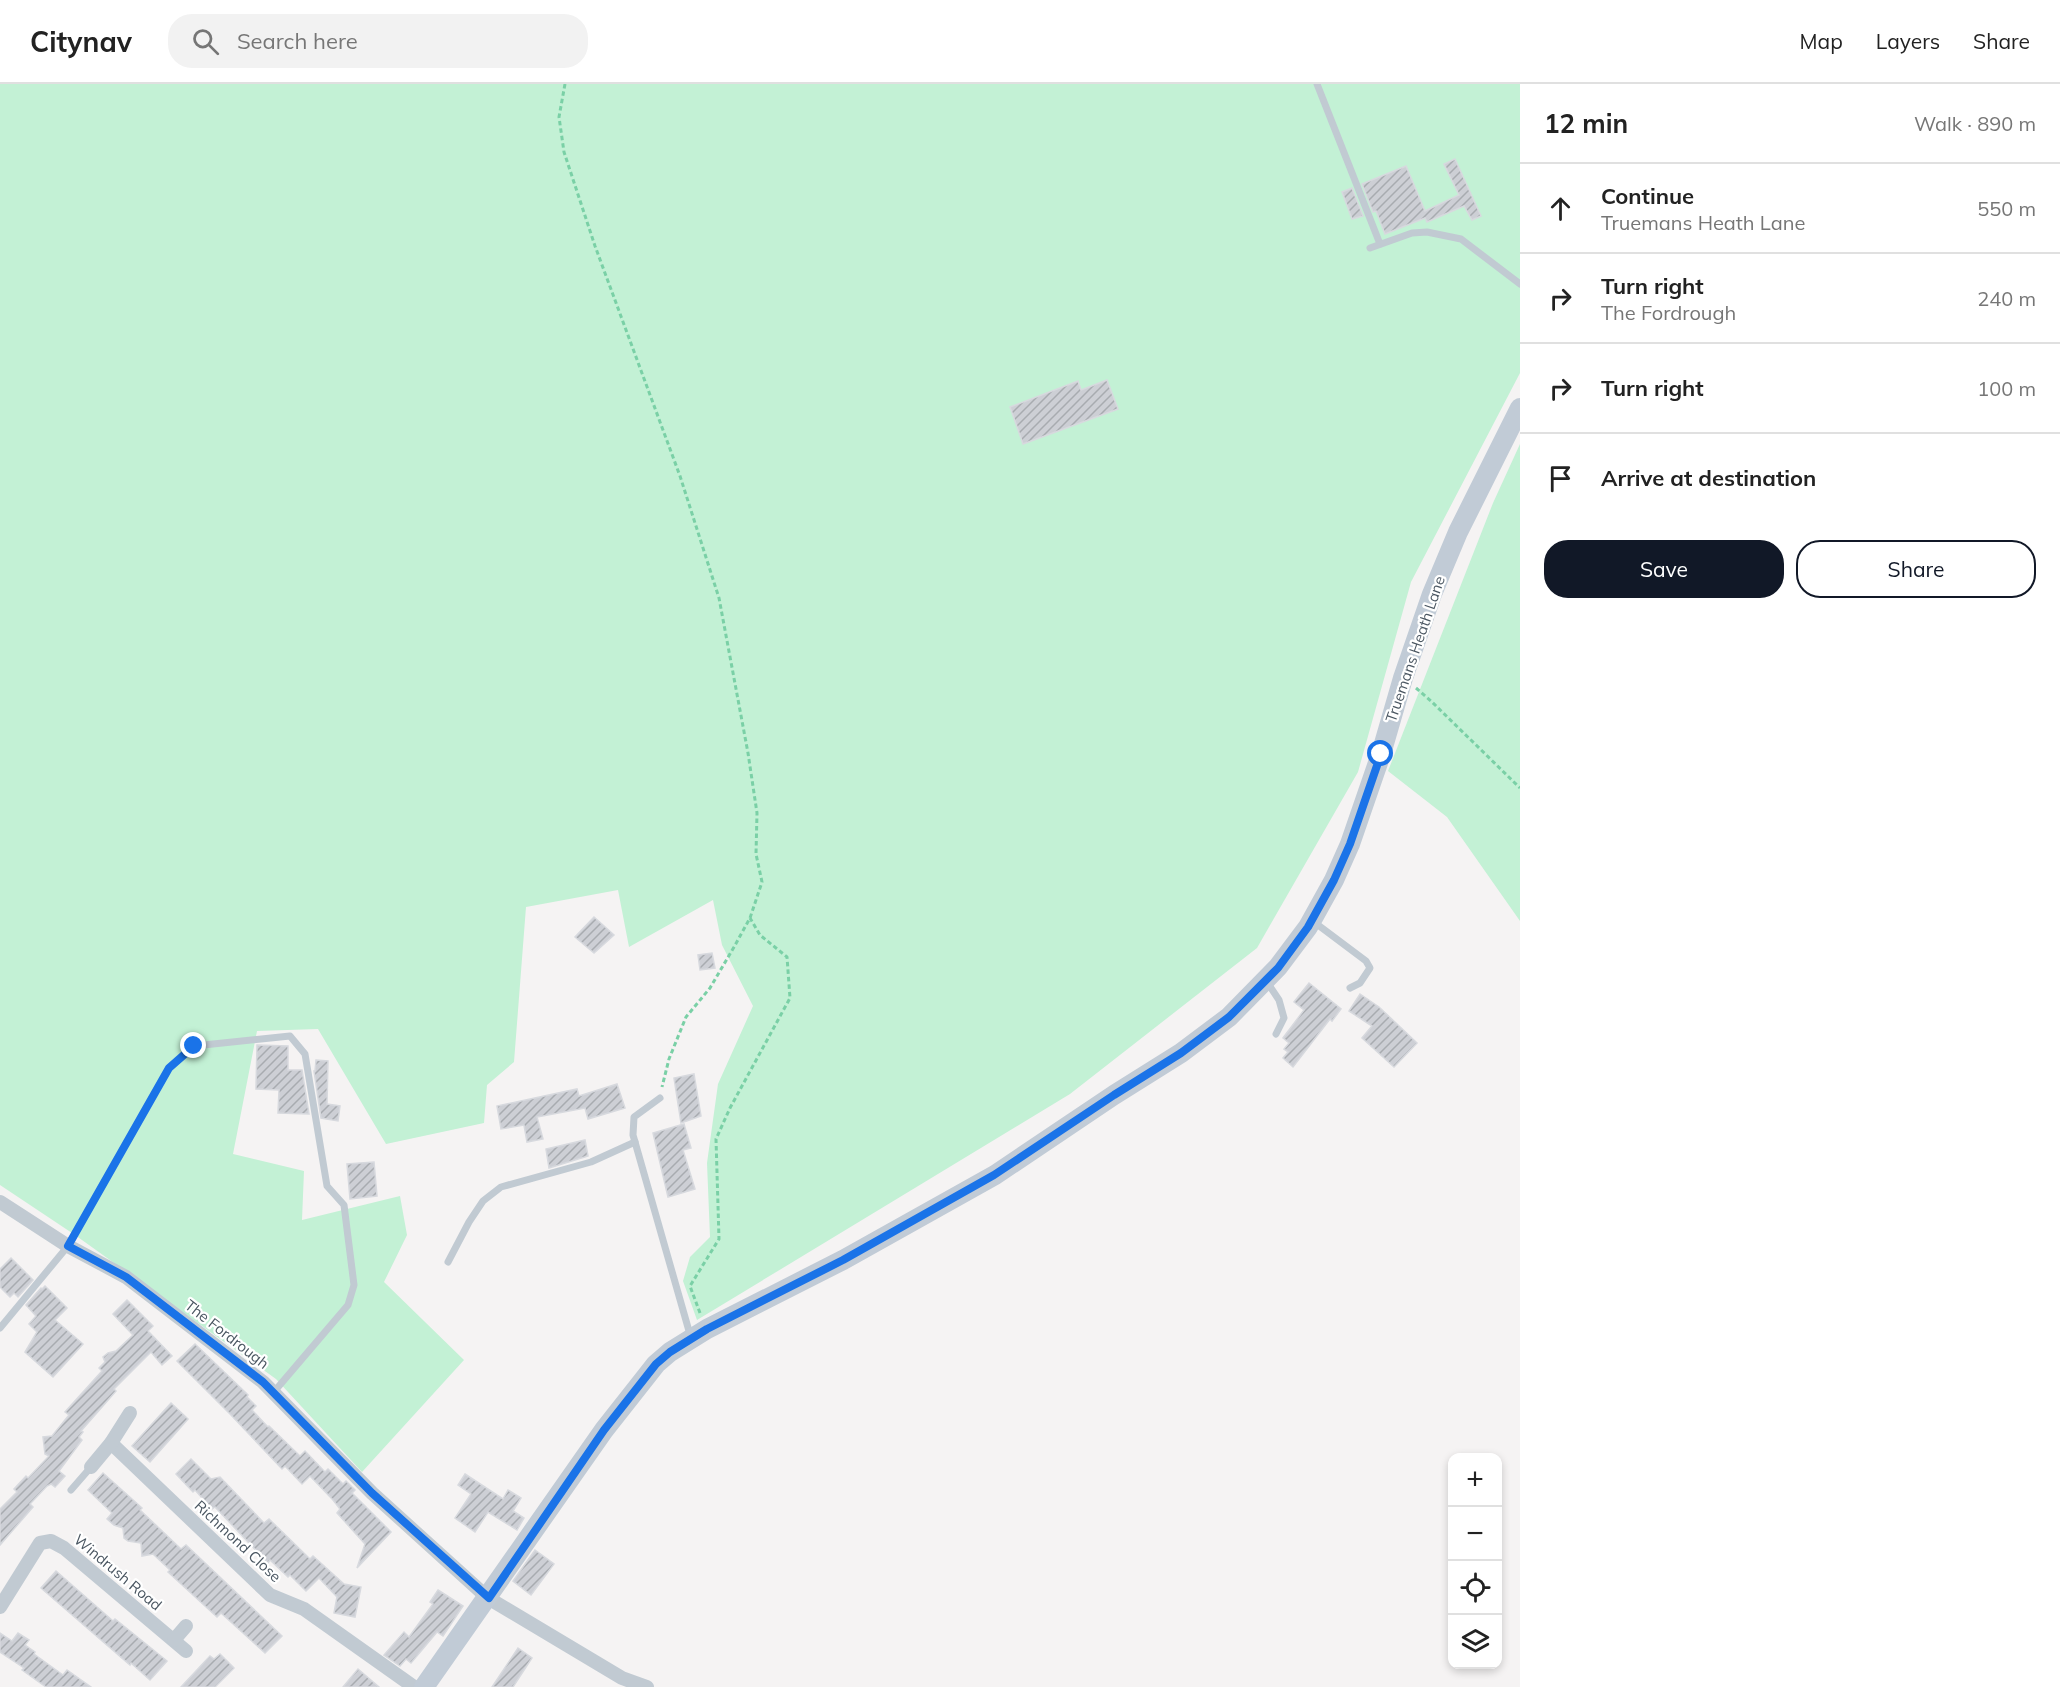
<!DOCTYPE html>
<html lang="en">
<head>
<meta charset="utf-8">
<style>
	:root { --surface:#fff; --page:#f2f2f2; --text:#222; --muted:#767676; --line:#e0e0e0; --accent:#111827 }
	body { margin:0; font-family:Mulish,sans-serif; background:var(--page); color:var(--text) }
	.controls { position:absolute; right:18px; bottom:18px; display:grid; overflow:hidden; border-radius:12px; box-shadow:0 3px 9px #0003 }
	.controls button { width:54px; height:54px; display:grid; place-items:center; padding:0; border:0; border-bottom:2px solid var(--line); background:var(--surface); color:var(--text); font:30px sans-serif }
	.stop { position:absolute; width:18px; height:18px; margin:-14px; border:4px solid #1a73e8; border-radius:50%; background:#fff }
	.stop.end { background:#1a73e8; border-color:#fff; box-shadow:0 2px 6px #0008 }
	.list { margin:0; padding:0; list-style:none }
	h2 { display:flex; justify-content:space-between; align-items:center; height:78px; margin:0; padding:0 24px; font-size:26px }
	h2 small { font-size:20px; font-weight:400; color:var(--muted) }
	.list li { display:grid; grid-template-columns:39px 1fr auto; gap:18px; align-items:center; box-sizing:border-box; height:90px; padding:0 24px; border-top:2px solid var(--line) }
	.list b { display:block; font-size:22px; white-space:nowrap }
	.list p { margin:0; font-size:20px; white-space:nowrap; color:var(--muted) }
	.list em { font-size:20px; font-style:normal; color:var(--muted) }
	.actions { display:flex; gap:12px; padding:18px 24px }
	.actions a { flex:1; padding:14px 0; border:2px solid var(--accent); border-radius:24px; text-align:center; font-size:21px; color:var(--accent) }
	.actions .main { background:var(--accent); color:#fff }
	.icon { flex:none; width:33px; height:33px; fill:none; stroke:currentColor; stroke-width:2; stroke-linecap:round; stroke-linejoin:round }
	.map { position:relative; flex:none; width:1520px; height:1603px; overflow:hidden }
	header { display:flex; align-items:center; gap:36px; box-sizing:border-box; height:84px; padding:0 30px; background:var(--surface); border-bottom:2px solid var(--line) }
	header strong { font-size:28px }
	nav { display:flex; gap:33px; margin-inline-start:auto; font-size:21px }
	.search { width:420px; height:54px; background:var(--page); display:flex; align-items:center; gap:15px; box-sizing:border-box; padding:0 21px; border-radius:24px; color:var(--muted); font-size:22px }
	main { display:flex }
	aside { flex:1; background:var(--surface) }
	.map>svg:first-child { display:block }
	.grass { fill:#c3f1d5 }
	.building { fill:url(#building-hatch); stroke:#d7d9de; stroke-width:1.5 }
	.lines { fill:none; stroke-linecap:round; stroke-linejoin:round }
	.path { stroke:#7ad0a6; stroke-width:3; stroke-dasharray:4.5 3; stroke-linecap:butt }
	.lane { stroke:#c1cad2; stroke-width:7 }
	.street { stroke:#c1cad2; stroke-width:14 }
	.secondary { stroke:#c1cbd6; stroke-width:20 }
	.route { stroke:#1a73e8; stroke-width:8 }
	.labels { text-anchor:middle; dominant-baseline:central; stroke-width:4.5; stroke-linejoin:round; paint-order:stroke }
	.street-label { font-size:15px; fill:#4a5661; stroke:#fff }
</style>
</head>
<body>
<header>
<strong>Citynav</strong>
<div class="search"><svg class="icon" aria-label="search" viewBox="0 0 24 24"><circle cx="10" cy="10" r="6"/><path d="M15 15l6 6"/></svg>Search here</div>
<nav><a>Map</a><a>Layers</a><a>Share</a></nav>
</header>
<main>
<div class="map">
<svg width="1520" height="1603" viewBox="0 0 1520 1603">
	<defs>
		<pattern id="building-hatch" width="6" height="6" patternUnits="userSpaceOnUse" patternTransform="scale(1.5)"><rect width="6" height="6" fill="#cdcfd5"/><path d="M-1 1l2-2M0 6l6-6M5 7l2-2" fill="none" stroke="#a8abb0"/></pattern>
	</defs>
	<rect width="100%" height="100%" fill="#f5f3f3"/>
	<g class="grass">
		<polygon points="0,0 1520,0 1520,289 1411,498 1358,688 1257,864 1070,1010 697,1236 683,1197 690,1173 710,1153 707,1079 718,1000 753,922 722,861 713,816 629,863 618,806 526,823 514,978 487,1001 484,1039 386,1060 318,945 257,947 233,1070 304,1087 302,1136 400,1112 407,1151 384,1198 464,1276 362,1388 276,1295 75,1151 0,1101"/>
		<polygon points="1520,360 1520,837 1447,733 1388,687 1493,419"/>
	</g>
	<g class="building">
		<polygon points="1455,75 1481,132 1472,136 1464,122 1427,138 1425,134 1385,150 1376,127 1373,128 1362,100 1406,82 1425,127 1459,111 1444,80"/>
		<polygon points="1352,104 1363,132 1352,135 1342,108"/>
		<polygon points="1107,296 1118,325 1023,360 1010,323 1078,297 1081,306"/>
		<polygon points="594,833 614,851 594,869 575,853"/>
		<polygon points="712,869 715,884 700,886 698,871"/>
		<polygon points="1309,899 1341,925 1332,937 1330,935 1293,983 1283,974 1288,968 1284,965 1289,959 1283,954 1304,926 1294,918"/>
		<polygon points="1360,910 1379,923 1417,959 1394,983 1362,954 1372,942 1349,927"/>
		<polygon points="257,961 288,962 288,986 302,986 309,1030 278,1029 279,1006 256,1005"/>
		<polygon points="316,976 328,977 327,1020 340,1022 338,1037 321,1034 314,987 315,987"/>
		<polygon points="694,990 701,1032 681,1039 674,994"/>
		<polygon points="617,1000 625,1024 588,1035 585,1024 537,1033 543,1055 527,1058 524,1041 501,1045 497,1022 577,1005 579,1012"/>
		<polygon points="684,1040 691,1064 683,1066 695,1105 668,1113 653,1049"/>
		<polygon points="585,1056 588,1072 549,1084 546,1065"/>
		<polygon points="374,1078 377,1112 350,1115 347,1080"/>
		<polygon points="11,1174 33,1196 18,1213 14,1209 10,1213 0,1203 0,1185"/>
		<polygon points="45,1202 67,1224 55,1236 83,1260 53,1293 25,1268 37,1248 29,1240 36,1232 26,1221 41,1204 42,1205"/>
		<polygon points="127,1216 153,1242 148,1247 172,1272 162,1281 151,1268 114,1305 116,1307 81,1347 83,1348 79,1353 82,1356 59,1387 65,1392 55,1403 51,1400 47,1402 30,1420 33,1423 0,1461 0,1425 17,1408 14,1405 26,1392 28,1394 49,1372 45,1370 43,1353 52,1352 69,1331 65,1328 102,1287 99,1284 105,1278 103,1273 108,1269 116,1267 133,1251 113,1230"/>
		<polygon points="195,1260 248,1311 247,1313 256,1322 252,1326 268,1343 269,1342 300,1372 305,1367 325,1388 328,1385 343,1400 346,1397 355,1406 352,1409 391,1448 357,1484 365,1460 337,1429 340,1425 333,1416 310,1392 302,1400 285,1382 282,1385 231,1331 177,1277"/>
		<polygon points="171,1319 188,1335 150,1378 132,1362"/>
		<polygon points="191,1375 211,1395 220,1393 264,1439 269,1435 310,1475 313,1472 344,1500 361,1503 355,1533 334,1529 337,1513 319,1494 306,1507 290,1491 288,1493 270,1476 268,1479 215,1423 212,1425 195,1406 193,1408 176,1390"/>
		<polygon points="103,1389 142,1424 140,1426 181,1465 186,1461 282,1552 265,1569 221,1529 217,1533 168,1488 170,1486 153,1470 142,1472 141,1459 128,1457 124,1454 123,1444 114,1441 107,1435 112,1429 88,1406"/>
		<polygon points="465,1390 503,1415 508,1406 521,1414 513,1427 524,1434 517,1446 488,1428 475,1448 455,1434 471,1410 458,1401"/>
		<polygon points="535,1466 554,1480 531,1511 513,1497"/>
		<polygon points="56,1487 113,1537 115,1535 167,1577 150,1596 131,1579 130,1581 41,1504"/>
		<polygon points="438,1506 463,1522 443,1552 437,1548 411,1579 406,1575 400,1582 384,1571 404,1548 409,1553 433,1520 430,1518"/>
		<polygon points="0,1549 12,1557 18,1549 29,1556 25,1561 35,1568 34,1570 63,1591 67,1586 91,1603 46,1603 22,1586 24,1584 0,1568"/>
		<polygon points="518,1564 532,1574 513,1603 492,1603"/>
		<polygon points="220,1570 234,1584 215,1603 181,1603 210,1572 214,1575"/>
		<polygon points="358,1585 379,1603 343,1603"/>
	</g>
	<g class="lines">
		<g class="path">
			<polyline points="565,0 559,33 564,68 595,162 680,392 719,514 748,669 757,729 756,770 762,798 750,834 734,863 710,904 686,933 669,975 662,1003"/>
			<polyline points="1416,604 1431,617 1520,704"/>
			<polyline points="700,1229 690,1202 719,1155 716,1055 730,1024 790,914 787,873 760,851 750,834"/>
		</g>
		<g class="lane">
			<polyline points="1317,0 1380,160"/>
			<polyline points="1370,164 1412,149 1427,148 1461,155 1520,200"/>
			<polyline points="1314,838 1366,877 1370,884 1360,899 1350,904"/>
			<polyline points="1267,898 1279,916 1284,934 1276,950"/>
			<polyline points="660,1014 634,1033 633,1051 691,1254"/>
			<polyline points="448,1178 469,1138 483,1117 501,1103 591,1078 635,1058"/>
			<polyline points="0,1244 68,1162 169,984 194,962 290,952 305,970 327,1102 344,1121 354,1201 348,1221 273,1309"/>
			<polyline points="71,1406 91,1383"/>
		</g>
		<g class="street">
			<polyline points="0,1118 68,1162 126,1193 263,1298 372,1409 488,1514 622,1594 647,1603"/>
			<polyline points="111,1359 270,1511 304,1525 414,1603"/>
			<polyline points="91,1383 111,1359 130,1329"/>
			<polyline points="0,1523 40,1459 51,1457 64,1464 186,1567"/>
			<polyline points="174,1556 186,1542"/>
		</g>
		<polyline class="secondary" points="424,1603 604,1346 656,1280 670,1268 707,1245 843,1176 995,1091 1114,1011 1181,969 1229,933 1278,883 1308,843 1334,796 1350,760 1381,670 1403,594 1432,510 1458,448 1520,324"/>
	</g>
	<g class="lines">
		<polyline class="route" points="194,962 169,984 68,1162 126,1193 263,1298 372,1409 489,1514 604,1346 656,1280 670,1268 707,1245 843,1176 994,1091 1114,1011 1181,969 1229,933 1278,884 1308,843 1334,796 1350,760 1381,670"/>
	</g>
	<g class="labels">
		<g class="street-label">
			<text transform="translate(1415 565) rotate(-71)">Truemans Heath Lane</text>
			<text transform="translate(227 1250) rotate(38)">The Fordrough</text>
			<text transform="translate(238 1457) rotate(43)">Richmond Close</text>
			<text transform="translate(118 1488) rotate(40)">Windrush Road</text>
		</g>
	</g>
</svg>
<div class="controls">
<button>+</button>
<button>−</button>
<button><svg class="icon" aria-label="locate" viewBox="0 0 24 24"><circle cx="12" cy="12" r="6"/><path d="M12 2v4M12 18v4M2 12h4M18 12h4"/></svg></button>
<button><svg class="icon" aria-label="layers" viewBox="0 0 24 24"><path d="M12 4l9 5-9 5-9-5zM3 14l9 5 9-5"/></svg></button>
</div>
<div class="stop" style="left:1381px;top:670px"></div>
<div class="stop end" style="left:194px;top:962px"></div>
</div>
<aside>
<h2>12 min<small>Walk · 890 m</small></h2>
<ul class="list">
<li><svg class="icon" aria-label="ahead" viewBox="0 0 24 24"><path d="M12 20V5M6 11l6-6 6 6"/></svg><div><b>Continue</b><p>Truemans Heath Lane</p></div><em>550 m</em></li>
<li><svg class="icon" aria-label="right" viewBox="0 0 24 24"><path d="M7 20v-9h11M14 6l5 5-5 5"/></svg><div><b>Turn right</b><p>The Fordrough</p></div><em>240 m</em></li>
<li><svg class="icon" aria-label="right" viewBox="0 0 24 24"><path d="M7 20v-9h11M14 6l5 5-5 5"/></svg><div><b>Turn right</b></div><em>100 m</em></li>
<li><svg class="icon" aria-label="arrive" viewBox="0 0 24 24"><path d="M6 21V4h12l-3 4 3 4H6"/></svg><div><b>Arrive at destination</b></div></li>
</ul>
<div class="actions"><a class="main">Save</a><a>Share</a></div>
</aside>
</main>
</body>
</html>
